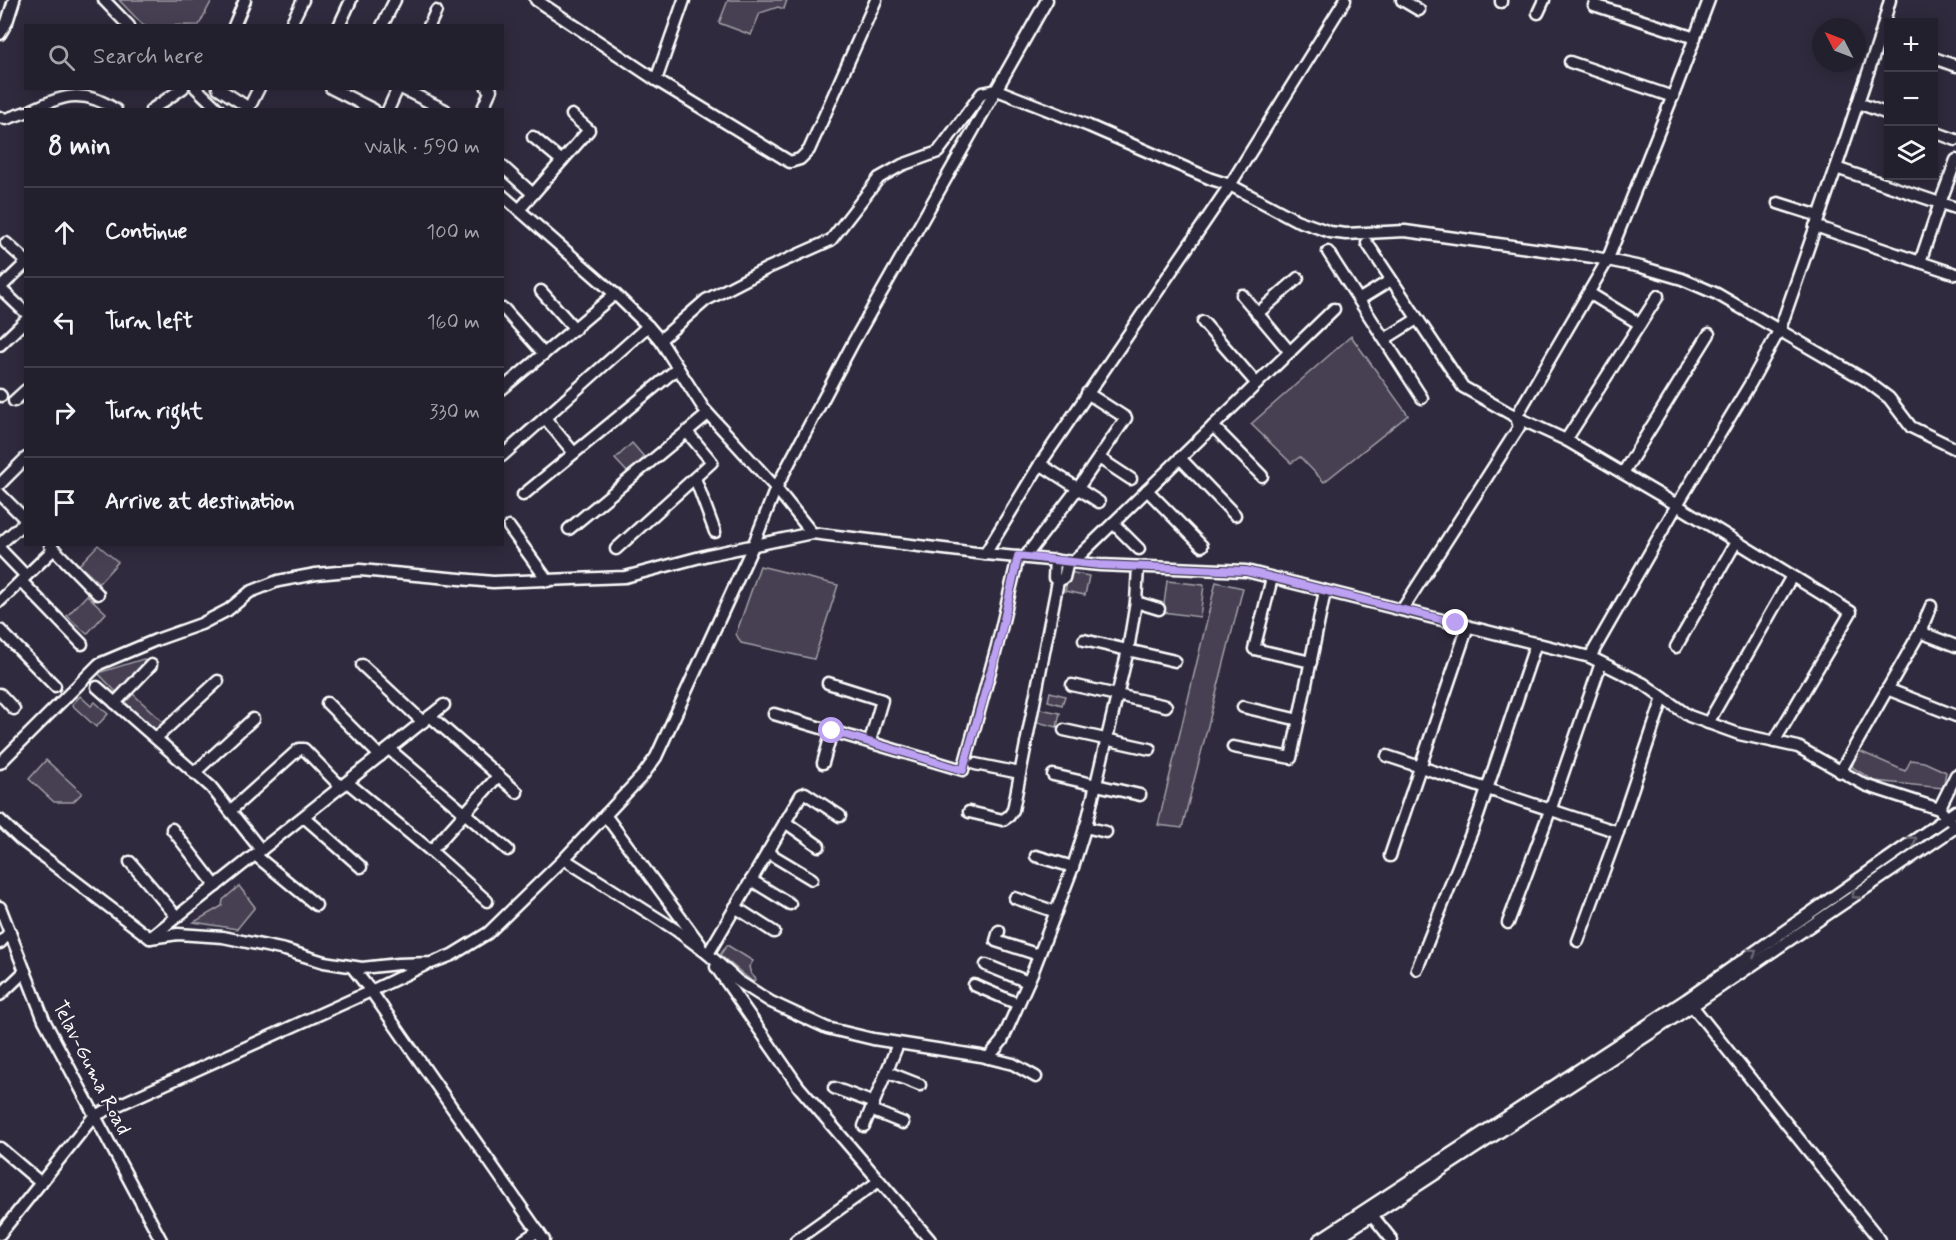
<!DOCTYPE html>
<html lang="en">
<head>
<meta charset="utf-8">
<style>
	:root { --surface:#23202e; --page:#2f2d3a; --text:#f1f3f6; --muted:#a3a3aa; --line:#403e4a }
	body { margin:0; font-family:Mynerve,sans-serif; background:var(--page); color:var(--text) }
	.controls { position:absolute; right:18px; top:18px; display:grid; overflow:hidden; border-radius:0px; box-shadow:0 3px 15px #0003 }
	.controls button { width:54px; height:54px; display:grid; place-items:center; padding:0; border:0; border-bottom:2px solid var(--line); background:var(--surface); color:var(--text); font:30px sans-serif }
	.compass { position:absolute; left:1812px; top:18px; width:54px; height:54px; border-radius:50%; background:var(--surface); box-shadow:0 3px 15px #0003; rotate:312deg }
	.stop { position:absolute; width:18px; height:18px; margin:-14px; border:4px solid #bca0f2; border-radius:50%; background:#fff }
	.stop.end { background:#bca0f2; border-color:#fff; box-shadow:0 2px 6px #0008 }
	.list { margin:0; padding:0; list-style:none }
	h2 { display:flex; justify-content:space-between; align-items:center; height:78px; margin:0; padding:0 24px; font-size:26px }
	h2 small { font-size:20px; font-weight:400; color:var(--muted) }
	.list li { display:grid; grid-template-columns:39px 1fr auto; gap:18px; align-items:center; box-sizing:border-box; height:90px; padding:0 24px; border-top:2px solid var(--line) }
	.list b { display:block; font-size:22px; white-space:nowrap }
	.list em { font-size:20px; font-style:normal; color:var(--muted) }
	.icon { flex:none; width:33px; height:33px; fill:none; stroke:currentColor; stroke-width:2; stroke-linecap:round; stroke-linejoin:round }
	.map { position:relative; flex:none; width:1956px; height:1240px; overflow:hidden }
	.search { position:absolute; background:var(--surface); box-shadow:0 3px 15px #0003; left:24px; top:24px; width:480px; height:66px; display:flex; align-items:center; gap:15px; box-sizing:border-box; padding:0 21px; border-radius:0px; color:var(--muted); font-size:22px }
	.panel { position:absolute; background:var(--surface); box-shadow:0 3px 15px #0003; left:24px; top:108px; width:480px; height:438px; border-radius:0px }
	.map>svg:first-child { display:block }
	.green { fill:#464152; stroke:#a2a0a8; stroke-width:1.5 }
	.lines { fill:none; stroke-linecap:round; stroke-linejoin:round }
	.minor-casing { stroke:#fff; stroke-width:15 }
	.minor { stroke:#2f2a3d; stroke-width:10 }
	.oneway { stroke:#6d6a77 }
	.route { stroke:#bca0f2; stroke-width:8 }
	.labels { text-anchor:middle; dominant-baseline:central; stroke-width:5; stroke-linejoin:round; paint-order:stroke }
	.street-label { font-size:20px; fill:#fff; stroke:#2f2a3d }
</style>
</head>
<body>
<div class="map">
<svg width="1956" height="1240" viewBox="0 0 1956 1240">
	<rect width="100%" height="100%" fill="#2f2a3d"/>
	<filter id="ink" filterUnits="userSpaceOnUse"><feTurbulence type="fractalNoise" baseFrequency=".0167" numOctaves="2"/><feDisplacementMap in="SourceGraphic" scale="12" xChannelSelector="R" yChannelSelector="G"/><feConvolveMatrix kernelMatrix="1 2 1 2 8 2 1 2 1" color-interpolation-filters="sRGB"/></filter>
	<g filter="url(#ink)">
		<g class="green">
			<polygon points="119,0 212,0 199,25 144,26"/>
			<polygon points="728,0 787,0 784,9 778,7 760,13 751,35 719,23"/>
			<polygon points="1351,336 1408,415 1324,482 1300,457 1291,463 1251,424"/>
			<polygon points="632,443 645,458 628,473 615,459"/>
			<polygon points="98,545 118,562 99,583 79,565"/>
			<polygon points="760,566 838,585 814,659 741,643 736,634"/>
			<polygon points="1069,572 1089,576 1085,595 1065,591"/>
			<polygon points="1167,581 1204,585 1200,617 1163,612"/>
			<polygon points="1216,582 1243,588 1182,828 1158,825"/>
			<polygon points="87,595 106,613 87,634 67,616"/>
			<polygon points="143,659 148,664 118,694 98,673"/>
			<polygon points="1050,692 1065,696 1062,705 1048,701"/>
			<polygon points="132,693 164,723 156,732 124,704"/>
			<polygon points="80,696 91,706 95,702 108,714 96,727 72,705"/>
			<polygon points="1036,708 1060,713 1057,727 1033,721"/>
			<polygon points="1857,750 1905,771 1911,760 1924,762 1946,772 1943,788 1874,781 1852,767"/>
			<polygon points="46,760 82,793 73,802 54,802 29,779"/>
			<polygon points="239,886 255,907 237,929 194,922 222,906 223,900"/>
			<polygon points="727,945 753,961 749,967 751,974 756,979 753,982 720,955"/>
		</g>
		<g class="lines">
			<g class="minor-casing">
				<g id="minor">
					<polyline points="104,0 129,26"/>
					<polyline points="536,0 656,80 684,0"/>
					<polyline points="1402,0 1419,10"/>
					<polyline points="1709,0 1676,88 1607,261 1516,417 1566,440 1677,505 1750,384 1780,329 1836,168"/>
					<polyline points="1501,2 1501,0"/>
					<polyline points="1594,5 1695,38"/>
					<polyline points="1538,13 1544,0"/>
					<polyline points="234,26 245,0"/>
					<polyline points="290,26 303,0"/>
					<polyline points="339,26 351,0"/>
					<polyline points="382,26 395,0"/>
					<polyline points="429,26 436,11"/>
					<polyline points="0,34 7,22 14,0"/>
					<polyline points="1879,40 1836,168 1940,203 1956,160"/>
					<polyline points="1888,43 1879,40 1890,0"/>
					<polyline points="1934,58 1956,66"/>
					<polyline points="1570,62 1673,97"/>
					<polyline points="656,80 790,162 800,159 809,150 876,0"/>
					<polyline points="196,88 219,110"/>
					<polyline points="218,88 249,108 259,88"/>
					<polyline points="331,88 374,110"/>
					<polyline points="401,88 445,110"/>
					<polyline points="1858,103 1888,114"/>
					<path d="M32,110C64,94 85,89 116,110"/>
					<polyline points="151,110 183,88"/>
					<polyline points="388,110 398,88"/>
					<polyline points="482,110 491,90 487,88"/>
					<polyline points="0,117 6,119 26,112"/>
					<polyline points="1934,132 1956,140"/>
					<polyline points="533,137 562,161"/>
					<polyline points="502,166 533,194"/>
					<polyline points="502,195 615,294 648,326 660,340 704,409 776,488 812,533 985,554 1100,565 1246,571 1590,657 1644,684 1689,716 1739,734 1798,747 1865,785 1939,809 1956,827"/>
					<polyline points="1778,203 1819,216"/>
					<polyline points="519,210 589,130 572,115"/>
					<polyline points="1815,226 1920,262 1940,203 1956,208"/>
					<polyline points="6,243 26,261"/>
					<polyline points="1367,243 1463,387 1516,417 1519,427 1402,610"/>
					<polyline points="1328,252 1422,398"/>
					<polyline points="1920,262 1956,274"/>
					<polyline points="26,263 0,288 26,313"/>
					<polyline points="541,291 575,329"/>
					<polyline points="1589,293 1640,324"/>
					<polyline points="1242,295 1290,352"/>
					<polyline points="1360,299 1391,280"/>
					<polyline points="504,309 544,354"/>
					<polyline points="1257,314 1298,278"/>
					<polyline points="1203,322 1257,384"/>
					<polyline points="1385,339 1417,319"/>
					<polyline points="660,340 706,300 768,268 831,240 879,178 902,165 938,152 982,93 997,90 1089,126 1211,179 1230,185 1296,220 1330,232 1346,234 1405,231 1593,257 1641,267 1682,279 1717,294 1865,380 1889,398 1911,427 1956,449"/>
					<polyline points="0,345 26,320"/>
					<polyline points="502,389 615,294"/>
					<polyline points="0,395 1,396"/>
					<polyline points="14,401 26,390"/>
					<polyline points="545,418 574,453"/>
					<polyline points="1213,426 1262,476"/>
					<polyline points="1566,440 1658,296"/>
					<polyline points="502,456 648,326"/>
					<polyline points="1099,458 1131,479"/>
					<polyline points="1180,458 1235,515"/>
					<polyline points="1040,464 1099,502"/>
					<polyline points="1623,473 1709,334"/>
					<polyline points="695,478 715,532"/>
					<polyline points="0,484 26,458"/>
					<polyline points="1147,490 1202,546"/>
					<polyline points="0,494 26,520"/>
					<polyline points="523,495 678,368"/>
					<polyline points="1113,523 1139,549"/>
					<polyline points="509,527 548,581"/>
					<polyline points="569,529 708,414"/>
					<polyline points="0,544 26,521"/>
					<polyline points="50,545 98,594"/>
					<polyline points="0,549 26,576"/>
					<polyline points="616,549 712,462 687,432"/>
					<polyline points="985,554 1040,464 1230,185 1345,0"/>
					<polyline points="1025,557 1078,488 1126,418 1087,393"/>
					<polyline points="1055,560 1054,578 1058,581 1064,578 1068,561"/>
					<polyline points="1073,562 1334,309"/>
					<polyline points="1272,578 1254,649 1311,662"/>
					<polyline points="21,581 82,644"/>
					<polyline points="0,601 54,549"/>
					<polyline points="1136,602 1159,609"/>
					<polyline points="0,630 55,686"/>
					<polyline points="1920,632 1931,606"/>
					<polyline points="1084,640 1175,661"/>
					<polyline points="1676,647 1736,542"/>
					<polyline points="1590,657 1677,505 1851,612 1774,742"/>
					<polyline points="362,665 423,722"/>
					<polyline points="828,683 882,700 870,741"/>
					<polyline points="1072,685 1166,706"/>
					<polyline points="97,687 211,787 261,850 150,938"/>
					<polyline points="1887,689 1956,716"/>
					<polyline points="0,694 14,709"/>
					<polyline points="115,703 151,665"/>
					<polyline points="327,703 380,756"/>
					<polyline points="1243,707 1299,720"/>
					<polyline points="774,714 963,770 997,646 1018,557"/>
					<polyline points="430,716 517,792"/>
					<polyline points="1708,723 1792,576"/>
					<polyline points="1064,730 1150,749"/>
					<polyline points="156,738 218,681"/>
					<polyline points="1233,747 1291,758 1325,591"/>
					<polyline points="389,749 508,850"/>
					<polyline points="1387,756 1618,832 1578,941"/>
					<polyline points="0,763 99,664 156,640 201,624 228,610 250,592 278,581 316,574 360,570 493,582 625,577 708,555 812,533"/>
					<polyline points="823,763 832,731"/>
					<polyline points="975,764 1020,773"/>
					<polyline points="1840,772 1920,632 1956,646"/>
					<polyline points="194,773 253,719"/>
					<polyline points="1053,775 1140,795"/>
					<polyline points="347,782 431,851 487,901"/>
					<polyline points="1939,809 1956,775"/>
					<polyline points="230,811 299,749 304,749 341,787"/>
					<polyline points="969,812 1003,820 1009,816 1013,810 1058,581"/>
					<polyline points="605,815 700,944"/>
					<polyline points="304,817 361,867"/>
					<polyline points="0,820 20,839 150,938 178,934 223,937 285,950 324,962 362,968 398,964 431,963 452,955 488,933 564,859 676,930 708,954 738,981 771,1002 827,1028 873,1039 981,1056 1013,1064 1036,1077"/>
					<polyline points="785,822 819,846"/>
					<polyline points="1085,827 1106,832"/>
					<polyline points="172,829 216,886"/>
					<polyline points="1618,832 1663,698"/>
					<polyline points="261,850 444,705"/>
					<polyline points="431,851 498,776"/>
					<polyline points="767,852 812,879"/>
					<polyline points="255,855 316,905"/>
					<polyline points="1036,856 1073,867"/>
					<polyline points="1390,856 1468,626"/>
					<polyline points="564,859 643,775 656,757 753,546 776,488 854,341 1047,0"/>
					<polyline points="130,862 177,917"/>
					<polyline points="751,880 790,904"/>
					<polyline points="1015,898 1056,912"/>
					<polyline points="0,907 44,1020 161,1240"/>
					<polyline points="735,907 774,932"/>
					<polyline points="1508,923 1551,808 1601,663"/>
					<polyline points="999,931 996,941 1039,955"/>
					<polyline points="0,943 10,932"/>
					<polyline points="708,954 801,795 805,793 840,816"/>
					<polyline points="425,965 371,991 544,1240"/>
					<polyline points="986,965 1028,982"/>
					<polyline points="716,967 799,1087 930,1240"/>
					<polyline points="1417,969 1478,816 1536,643"/>
					<polyline points="974,985 1018,1004"/>
					<polyline points="0,995 25,971"/>
					<polyline points="1689,1002 1880,1240"/>
					<polyline points="988,1058 1002,1041 1033,971 1073,867 1087,822 1128,650 1136,602 1138,567"/>
					<polyline points="887,1072 920,1085"/>
					<polyline points="834,1088 874,1103"/>
					<polyline points="871,1110 903,1123"/>
					<polyline points="864,1126 898,1044"/>
					<polyline points="0,1148 41,1183"/>
					<polyline points="1368,1210 1392,1240"/>
					<polyline points="0,1234 94,1116 371,991 352,967"/>
					<polyline points="524,1240 538,1231"/>
					<polyline points="796,1240 879,1181"/>
					<polyline points="1319,1240 1687,999 1956,811"/>
					<polyline points="1334,1240 1692,1006 1956,827"/>
				</g>
			</g>
			<use href="#minor" class="minor"/>
		</g>
		<defs><path id="oneway-chevron" d="M-2-3.5L2.5 0L-2 3.5" fill="none" stroke-width="1.6" stroke-linecap="round" stroke-linejoin="round" transform="scale(1.5)"/></defs>
		<g class="oneway">
			<use href="#oneway-chevron" transform="translate(1913 840) rotate(-35)"/>
			<use href="#oneway-chevron" transform="translate(1855 895) rotate(146)"/>
			<use href="#oneway-chevron" transform="translate(1753 952) rotate(-35)"/>
		</g>
	</g>
	<g class="lines" filter="url(#ink)">
		<polyline class="route" points="832,731 963,770 998,646 1018,556 1100,565 1246,571 1456,623"/>
	</g>
	<g class="labels">
		<g class="street-label">
			<text transform="translate(91 1068) rotate(63)">Telav-Guma Road</text>
		</g>
	</g>
</svg>
<div class="controls">
<button>+</button>
<button>−</button>
<button><svg class="icon" aria-label="layers" viewBox="0 0 24 24"><path d="M12 4l9 5-9 5-9-5zM3 14l9 5 9-5"/></svg></button>
</div>
<svg class="compass" viewBox="-18 -18 36 36"><path d="M0-13l5 13h-10z" fill="#e53935"/><path d="M0 13l5-13h-10z" fill="#a3a3aa"/></svg>
<div class="stop" style="left:832px;top:731px"></div>
<div class="stop end" style="left:1456px;top:623px"></div>
<div class="search"><svg class="icon" aria-label="search" viewBox="0 0 24 24"><circle cx="10" cy="10" r="6"/><path d="M15 15l6 6"/></svg>Search here</div>
<section class="panel">
<h2>8 min<small>Walk · 590 m</small></h2>
<ul class="list">
<li><svg class="icon" aria-label="ahead" viewBox="0 0 24 24"><path d="M12 20V5M6 11l6-6 6 6"/></svg><div><b>Continue</b></div><em>100 m</em></li>
<li><svg class="icon" aria-label="left" viewBox="0 0 24 24"><path d="M17 20v-9H6M10 6l-5 5 5 5"/></svg><div><b>Turn left</b></div><em>160 m</em></li>
<li><svg class="icon" aria-label="right" viewBox="0 0 24 24"><path d="M7 20v-9h11M14 6l5 5-5 5"/></svg><div><b>Turn right</b></div><em>330 m</em></li>
<li><svg class="icon" aria-label="arrive" viewBox="0 0 24 24"><path d="M6 21V4h12l-3 4 3 4H6"/></svg><div><b>Arrive at destination</b></div></li>
</ul>
</section>
</div>
</body>
</html>
